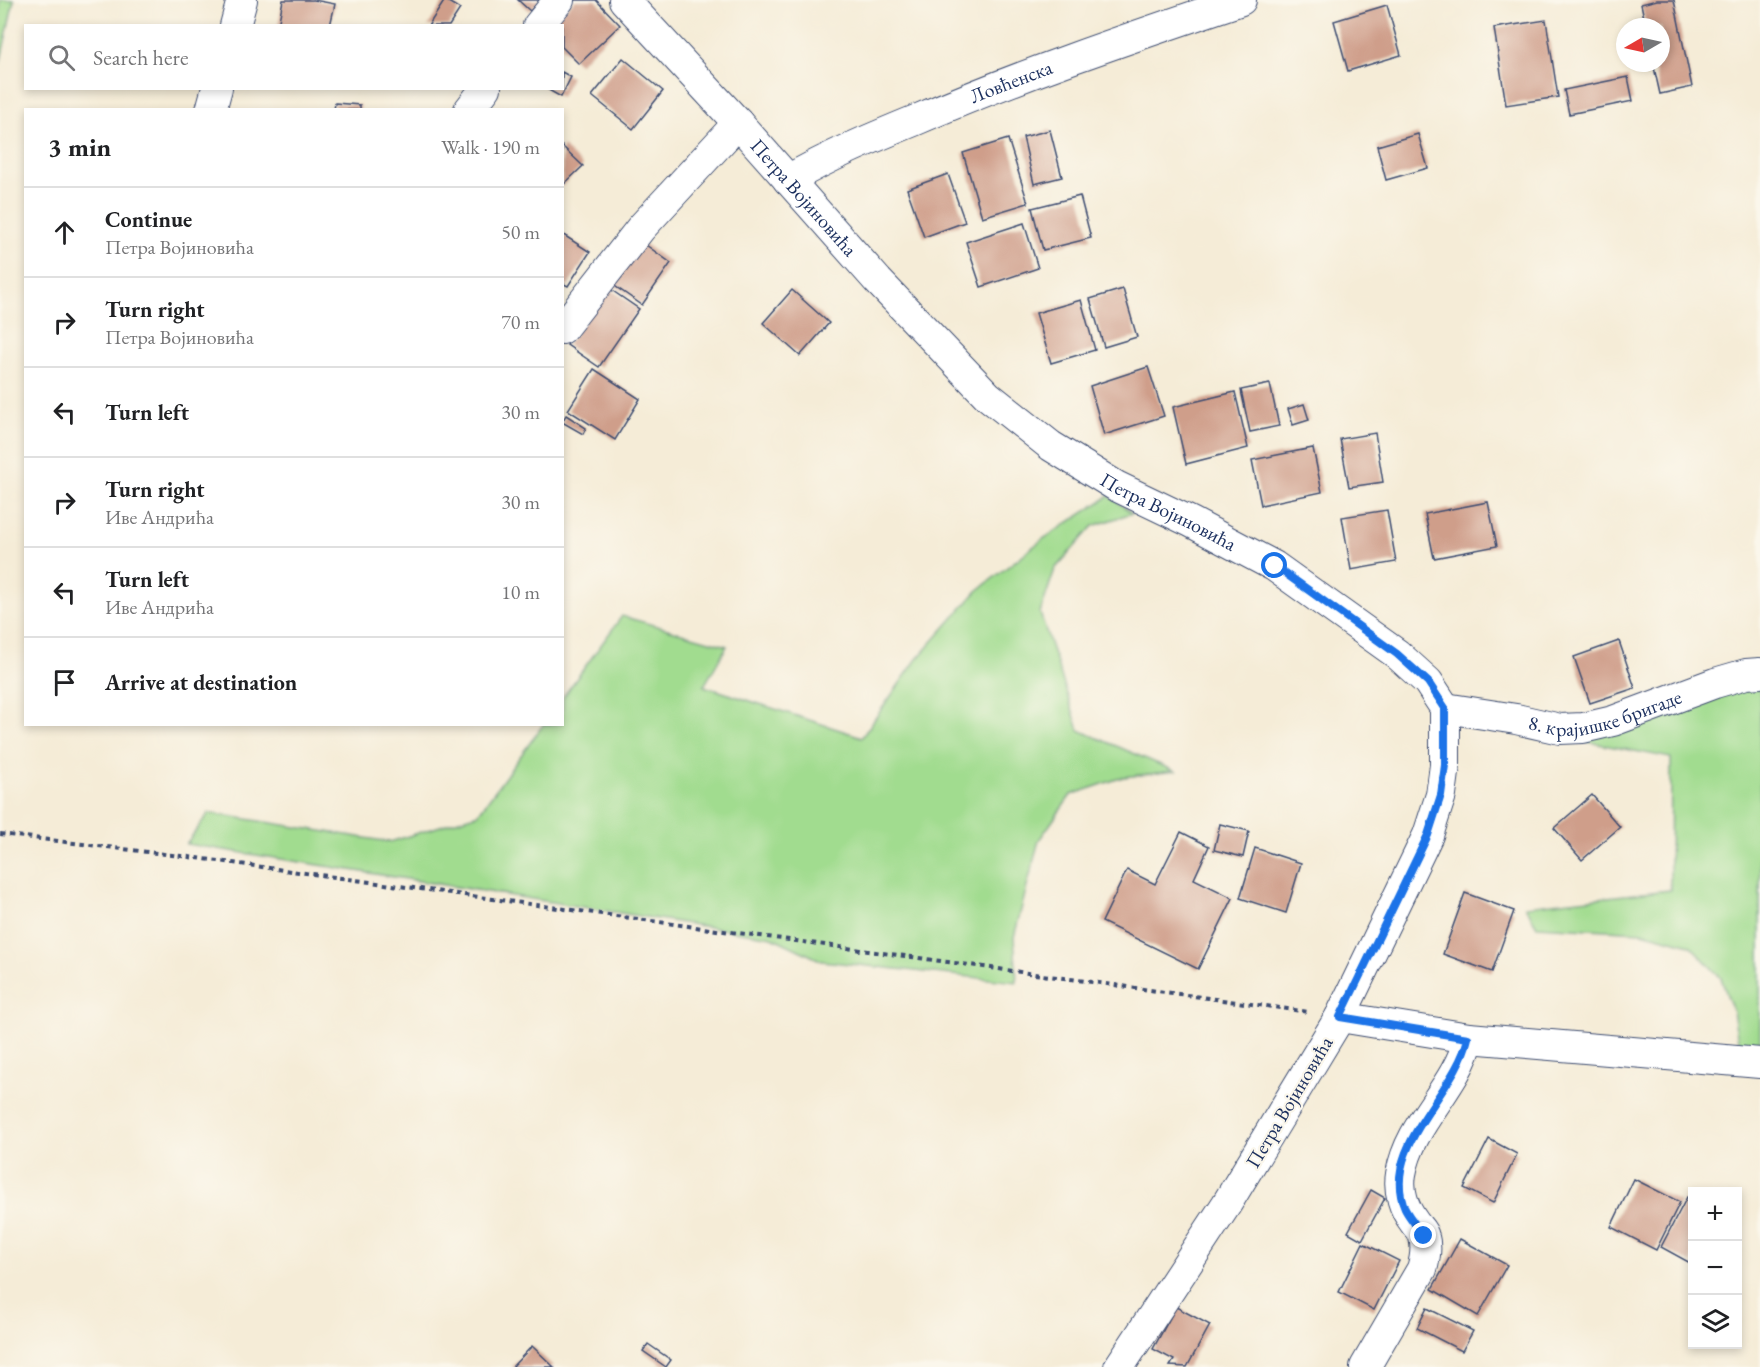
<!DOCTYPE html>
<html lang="en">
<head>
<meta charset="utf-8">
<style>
	:root { --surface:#fff; --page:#f6f6f6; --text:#202124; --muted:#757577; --line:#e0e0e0 }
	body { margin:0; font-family:"EB Garamond",serif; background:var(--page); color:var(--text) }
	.controls { position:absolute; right:18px; bottom:18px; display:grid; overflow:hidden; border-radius:0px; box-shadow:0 3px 9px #0003 }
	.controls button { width:54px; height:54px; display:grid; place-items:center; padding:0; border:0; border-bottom:2px solid var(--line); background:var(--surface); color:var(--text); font:30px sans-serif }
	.compass { position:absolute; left:1616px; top:18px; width:54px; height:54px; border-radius:50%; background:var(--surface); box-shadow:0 3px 9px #0003; rotate:261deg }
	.stop { position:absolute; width:18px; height:18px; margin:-14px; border:4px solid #1a73e8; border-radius:50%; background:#fff }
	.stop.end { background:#1a73e8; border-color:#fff; box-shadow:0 2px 6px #0008 }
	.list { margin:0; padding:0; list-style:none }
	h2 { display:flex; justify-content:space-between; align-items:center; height:78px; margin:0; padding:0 24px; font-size:26px }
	h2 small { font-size:20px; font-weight:400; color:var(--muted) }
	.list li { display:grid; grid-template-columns:39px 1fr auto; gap:18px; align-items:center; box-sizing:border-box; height:90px; padding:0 24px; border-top:2px solid var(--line) }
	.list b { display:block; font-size:22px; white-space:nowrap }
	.list p { margin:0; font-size:20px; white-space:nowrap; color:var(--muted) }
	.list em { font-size:20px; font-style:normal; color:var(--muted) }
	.icon { flex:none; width:33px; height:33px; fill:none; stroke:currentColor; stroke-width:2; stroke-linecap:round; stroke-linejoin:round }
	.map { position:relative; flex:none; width:1760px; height:1367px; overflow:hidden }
	.search { position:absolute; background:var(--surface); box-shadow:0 3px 9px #0003; left:24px; top:24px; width:540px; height:66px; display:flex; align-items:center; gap:15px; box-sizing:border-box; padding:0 21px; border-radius:0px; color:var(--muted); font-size:22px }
	.panel { position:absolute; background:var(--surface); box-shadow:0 3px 9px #0003; left:24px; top:108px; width:540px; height:618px; border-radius:0px }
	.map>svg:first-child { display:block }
	.green { fill:#a1dc8f; stroke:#5e8676; stroke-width:1.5 }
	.building { fill:#cf9e8a }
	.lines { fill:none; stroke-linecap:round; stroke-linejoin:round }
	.minor-casing { stroke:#3c4b70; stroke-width:32 }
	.path { stroke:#3c4b70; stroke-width:4; stroke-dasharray:4.5 4.5; stroke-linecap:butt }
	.minor { stroke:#fff; stroke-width:30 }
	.route { stroke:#1a73e8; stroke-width:8 }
	.labels { text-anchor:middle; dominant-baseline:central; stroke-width:4.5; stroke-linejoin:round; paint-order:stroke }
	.street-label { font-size:20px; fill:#1b2f5e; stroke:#fbf7ec }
</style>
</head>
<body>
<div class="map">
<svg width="1760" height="1367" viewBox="0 0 1760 1367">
	<rect width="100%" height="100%" fill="#fbf7ec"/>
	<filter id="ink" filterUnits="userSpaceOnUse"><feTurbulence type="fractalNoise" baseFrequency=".0167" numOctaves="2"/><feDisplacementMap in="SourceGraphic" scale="12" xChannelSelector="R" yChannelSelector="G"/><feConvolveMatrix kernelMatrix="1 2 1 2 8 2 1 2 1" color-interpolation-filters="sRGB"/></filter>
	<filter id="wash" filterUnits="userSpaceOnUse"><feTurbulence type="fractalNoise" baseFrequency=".008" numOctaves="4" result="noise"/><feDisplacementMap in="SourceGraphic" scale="24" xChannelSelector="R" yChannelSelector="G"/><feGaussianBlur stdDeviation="1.35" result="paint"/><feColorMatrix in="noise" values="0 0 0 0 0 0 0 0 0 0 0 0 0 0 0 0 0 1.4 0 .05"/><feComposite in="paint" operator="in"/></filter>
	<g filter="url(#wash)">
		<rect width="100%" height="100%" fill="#f5ecd7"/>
		<g class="green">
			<polygon points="0,0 14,0 0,64"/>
			<polygon points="1109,496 1132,513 1093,526 1055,569 1040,613 1079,730 1175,771 1123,777 1071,795 1039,840 1014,937 1017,982 822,961 772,937 186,844 209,813 390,842 478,814 543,725 562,724 563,697 622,616 727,646 704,686 862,737 917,659 977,591 1043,539"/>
			<polygon points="1760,685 1760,1059 1741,1057 1733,1012 1721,978 1690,945 1642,932 1537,926 1525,906 1670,890 1671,758 1583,741 1710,695"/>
		</g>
		<g id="blocks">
			<g class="building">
				<polygon points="283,0 314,0 335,4 330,26 278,26"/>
				<polygon points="445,0 460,9 449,26 428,26"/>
				<polygon points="518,0 540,0 530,11"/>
				<polygon points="575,0 596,0 620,25 579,64 562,47 562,26 548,26"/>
				<polygon points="1657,0 1674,0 1692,87 1660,94 1653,63 1661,63 1661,27 1646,27 1641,4"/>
				<polygon points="1387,5 1401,55 1348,71 1334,21"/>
				<polygon points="1546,20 1558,97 1506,105 1494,28"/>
				<polygon points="623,58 663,91 633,129 592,96"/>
				<polygon points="562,72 571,77 561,97 545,88 562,88"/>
				<polygon points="1628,77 1633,101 1569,114 1564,90"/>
				<polygon points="335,103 360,105 360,110 334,110"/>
				<polygon points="1050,130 1062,177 1034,184 1023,137"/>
				<polygon points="1418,134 1428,168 1386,180 1377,146"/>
				<polygon points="1008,139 1028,203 982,217 963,153"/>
				<polygon points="562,146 583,166 562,186"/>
				<polygon points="948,174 965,222 924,237 907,189"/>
				<polygon points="1080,196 1091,238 1043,250 1032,208"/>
				<polygon points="1024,223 1038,268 981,287 966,242"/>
				<polygon points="562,234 590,252 568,286 562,283"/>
				<polygon points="639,240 671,263 642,305 609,282"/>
				<polygon points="607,287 639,309 599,367 567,345"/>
				<polygon points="1123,289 1137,337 1104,347 1090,299"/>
				<polygon points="792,290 829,323 800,356 763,323"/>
				<polygon points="1081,300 1095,350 1051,363 1036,313"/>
				<polygon points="1148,367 1164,416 1104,435 1090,386"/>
				<polygon points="594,369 640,399 615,440 568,410"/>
				<polygon points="1270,384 1279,426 1250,432 1241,390"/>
				<polygon points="1235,392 1248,448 1186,464 1173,407"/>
				<polygon points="1304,404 1309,420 1293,425 1288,409"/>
				<polygon points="566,415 586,428 583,434 562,422"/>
				<polygon points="1375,433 1383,482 1349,487 1340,439"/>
				<polygon points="1313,448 1322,492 1261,505 1252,460"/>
				<polygon points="1488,502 1497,546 1434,558 1425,514"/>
				<polygon points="1387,510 1396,562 1351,570 1342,517"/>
				<polygon points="1619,641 1635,688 1590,703 1574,657"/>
				<polygon points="1592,795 1620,827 1582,860 1554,828"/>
				<polygon points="1220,824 1249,831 1243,857 1214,850"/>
				<polygon points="1181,832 1209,846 1194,879 1233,898 1198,969 1102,922 1127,870 1155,884"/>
				<polygon points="1255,848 1301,863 1286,913 1240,898"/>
				<polygon points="1465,893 1514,911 1492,972 1443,954"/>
				<polygon points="1489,1139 1517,1154 1493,1203 1464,1188"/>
				<polygon points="1634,1179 1680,1202 1656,1250 1611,1227"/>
				<polygon points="1371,1190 1385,1198 1362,1240 1348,1232"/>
				<polygon points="1687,1197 1692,1200 1692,1264 1661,1247"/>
				<polygon points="1460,1239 1507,1265 1478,1316 1432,1289"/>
				<polygon points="1363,1243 1399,1261 1374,1310 1339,1292"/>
				<polygon points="1176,1307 1210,1325 1187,1367 1170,1366 1174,1360 1153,1349"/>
				<polygon points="1427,1308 1473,1331 1462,1351 1417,1328"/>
				<polygon points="648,1344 671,1360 666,1367 643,1351"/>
				<polygon points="532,1346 554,1367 512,1367"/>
			</g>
		</g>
	</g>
	<g filter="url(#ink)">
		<use href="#blocks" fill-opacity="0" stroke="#3c4b70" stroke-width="1.5"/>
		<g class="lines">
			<g class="minor-casing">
				<g id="minor">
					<path id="s1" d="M624,0L738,123L878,281L988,396L1051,446L1116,486L1191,522L1274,566L1397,654L1428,682L1445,708V765L1441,795L1428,835L1340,1017L1226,1205L1119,1367"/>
					<polyline points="235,26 242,0"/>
					<polyline points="538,26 559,0"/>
					<polyline points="211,110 217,88"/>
					<polyline points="469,110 486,88"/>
					<path id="s2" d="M788,180C829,156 872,138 916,120C1022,74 1132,37 1241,0"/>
					<polyline points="562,329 641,228 738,123"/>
					<path id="s3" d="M1445,708L1516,719L1560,729L1583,728L1613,721L1715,683L1746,674L1760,673"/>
					<polyline points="1340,1017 1469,1038 1760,1063"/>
					<path d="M1365,1367L1422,1269C1425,1259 1427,1248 1424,1237C1423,1231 1417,1227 1414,1222C1404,1209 1398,1191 1401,1174C1410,1122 1457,1088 1469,1038"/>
				</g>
			</g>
			<polyline class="path" points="0,834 197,858 1309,1012"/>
			<use href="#minor" class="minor"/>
		</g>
	</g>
	<g class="lines" filter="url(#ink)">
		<path class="route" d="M1275,566L1397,654L1428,682L1445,708V765L1441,795L1428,835L1340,1017L1468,1038C1456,1093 1379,1148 1405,1209C1410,1219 1418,1227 1424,1236"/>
	</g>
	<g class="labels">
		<g class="street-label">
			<text stroke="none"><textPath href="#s2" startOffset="244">Ловћенска</textPath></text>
			<text stroke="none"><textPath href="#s1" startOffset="267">Петра Војиновића</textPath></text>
			<text stroke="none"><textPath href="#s1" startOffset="753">Петра Војиновића</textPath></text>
			<text stroke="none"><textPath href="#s3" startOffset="164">8. крајишке бригаде</textPath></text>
			<text transform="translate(1289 1102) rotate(-59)">Петра Војиновића</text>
		</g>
	</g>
</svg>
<div class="controls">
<button>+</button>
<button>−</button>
<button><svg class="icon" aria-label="layers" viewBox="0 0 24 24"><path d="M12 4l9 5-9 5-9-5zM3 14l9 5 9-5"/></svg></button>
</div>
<svg class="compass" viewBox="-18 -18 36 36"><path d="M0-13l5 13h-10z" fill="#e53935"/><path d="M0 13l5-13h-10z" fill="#757577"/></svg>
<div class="stop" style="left:1275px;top:566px"></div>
<div class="stop end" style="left:1424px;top:1236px"></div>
<div class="search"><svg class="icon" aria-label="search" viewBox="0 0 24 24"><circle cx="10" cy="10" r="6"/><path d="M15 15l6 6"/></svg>Search here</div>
<section class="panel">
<h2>3 min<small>Walk · 190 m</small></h2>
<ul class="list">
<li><svg class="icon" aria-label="ahead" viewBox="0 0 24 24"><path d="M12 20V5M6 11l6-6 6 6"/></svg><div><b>Continue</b><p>Петра Војиновића</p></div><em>50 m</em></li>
<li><svg class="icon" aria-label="right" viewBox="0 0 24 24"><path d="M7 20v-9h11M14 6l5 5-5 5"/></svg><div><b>Turn right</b><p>Петра Војиновића</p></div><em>70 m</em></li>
<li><svg class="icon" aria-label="left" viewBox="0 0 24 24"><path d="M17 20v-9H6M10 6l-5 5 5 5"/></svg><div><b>Turn left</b></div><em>30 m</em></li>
<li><svg class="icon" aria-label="right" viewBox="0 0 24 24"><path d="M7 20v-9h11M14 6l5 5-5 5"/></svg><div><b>Turn right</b><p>Иве Андрића</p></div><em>30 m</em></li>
<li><svg class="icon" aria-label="left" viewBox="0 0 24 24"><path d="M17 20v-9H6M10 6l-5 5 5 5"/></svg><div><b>Turn left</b><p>Иве Андрића</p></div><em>10 m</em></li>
<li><svg class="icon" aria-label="arrive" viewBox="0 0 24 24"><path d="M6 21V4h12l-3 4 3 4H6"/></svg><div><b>Arrive at destination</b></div></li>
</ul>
</section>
</div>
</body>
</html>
